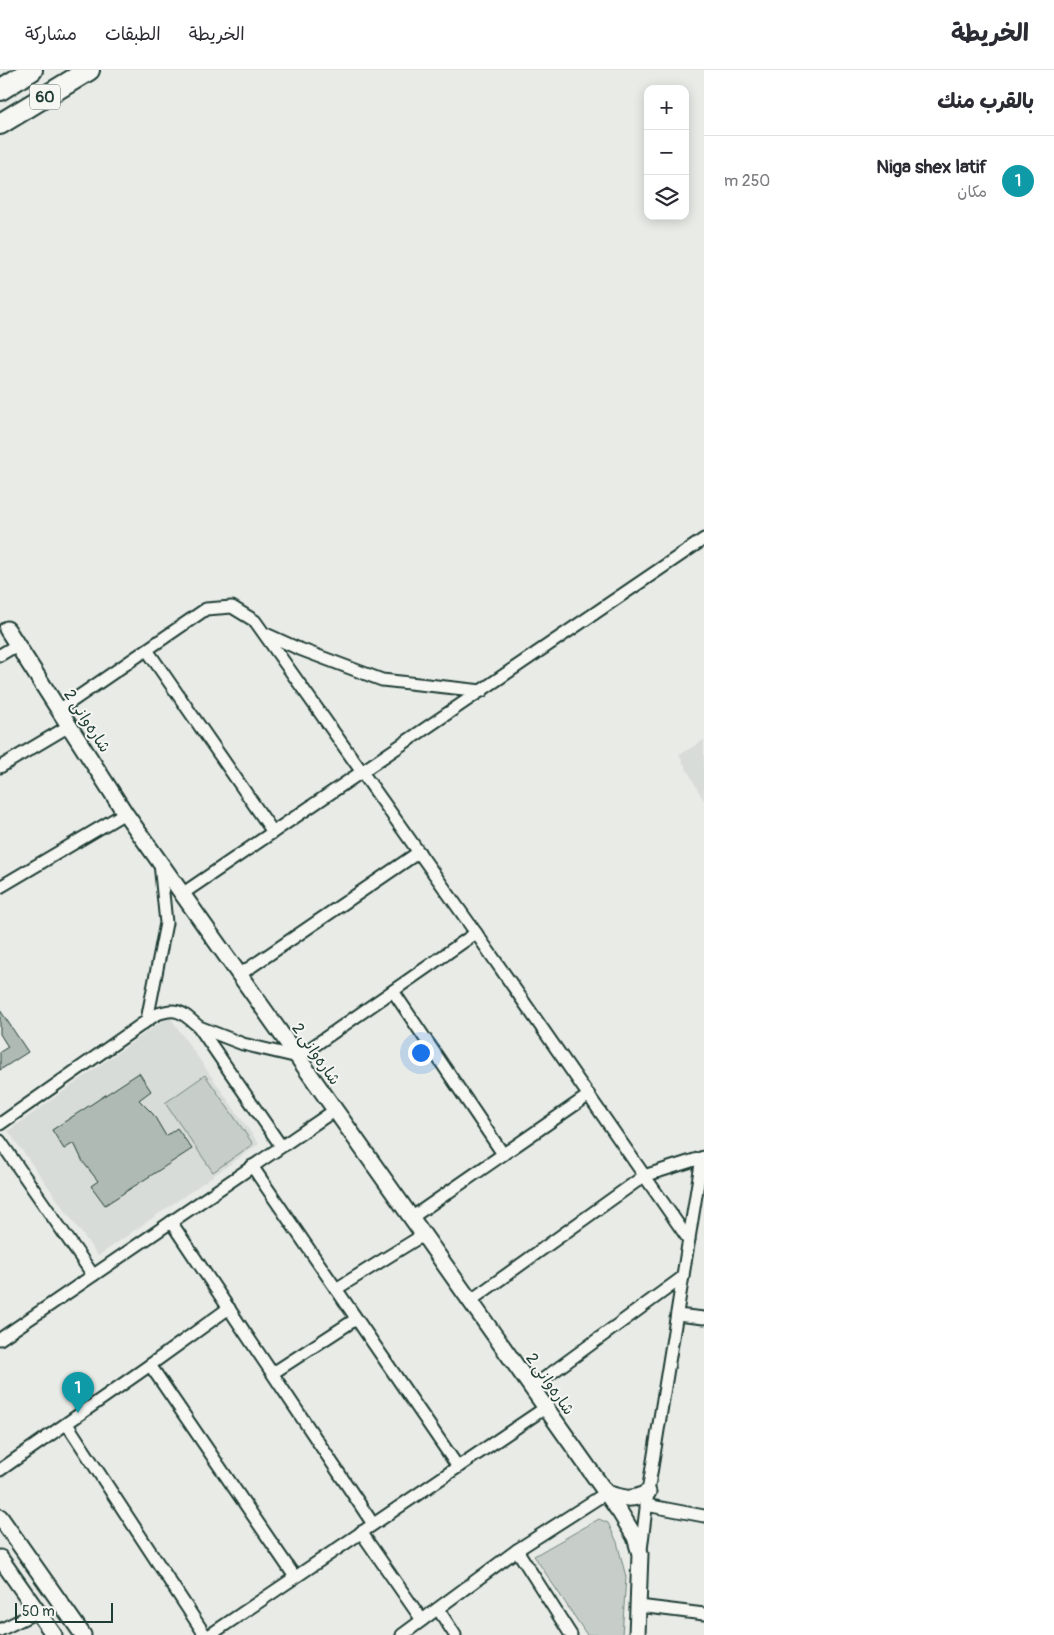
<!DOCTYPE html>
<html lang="ar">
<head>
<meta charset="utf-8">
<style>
	:root { --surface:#fff; --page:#f7f7f7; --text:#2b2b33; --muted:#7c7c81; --line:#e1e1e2; --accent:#1f3d34 }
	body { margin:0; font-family:Pangolin,"Playpen Sans Arabic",sans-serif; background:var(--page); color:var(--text); direction:rtl }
	.controls { position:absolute; right:15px; top:15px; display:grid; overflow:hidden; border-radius:10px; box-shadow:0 2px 12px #0003 }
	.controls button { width:45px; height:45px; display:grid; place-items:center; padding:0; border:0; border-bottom:1px solid var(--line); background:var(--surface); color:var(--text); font:25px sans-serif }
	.scale { position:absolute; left:15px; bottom:12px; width:98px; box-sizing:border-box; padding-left:5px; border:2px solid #1f3d34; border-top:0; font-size:14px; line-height:18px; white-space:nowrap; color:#1f3d34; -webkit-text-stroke:4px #f6f6f2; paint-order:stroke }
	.you { position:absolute; left:420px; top:982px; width:18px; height:18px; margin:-12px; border:4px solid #fff; border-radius:50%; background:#1a73e8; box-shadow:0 0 0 8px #1a73e833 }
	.badge { display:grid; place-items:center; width:32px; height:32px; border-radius:50%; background:var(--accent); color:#fff; font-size:16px; font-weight:700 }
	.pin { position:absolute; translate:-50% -41px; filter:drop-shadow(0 1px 2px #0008) }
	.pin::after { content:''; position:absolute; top:26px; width:18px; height:15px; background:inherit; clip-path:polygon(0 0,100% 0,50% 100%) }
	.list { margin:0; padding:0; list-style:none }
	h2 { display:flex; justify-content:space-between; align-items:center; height:65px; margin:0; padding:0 20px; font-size:21px }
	h2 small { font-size:16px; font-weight:400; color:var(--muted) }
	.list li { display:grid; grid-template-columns:32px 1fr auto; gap:15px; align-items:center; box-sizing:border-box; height:90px; padding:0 20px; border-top:1px solid var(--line) }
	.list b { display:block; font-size:19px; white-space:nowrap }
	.list p { margin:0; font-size:16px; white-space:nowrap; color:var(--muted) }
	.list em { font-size:16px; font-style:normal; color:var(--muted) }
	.icon { flex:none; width:28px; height:28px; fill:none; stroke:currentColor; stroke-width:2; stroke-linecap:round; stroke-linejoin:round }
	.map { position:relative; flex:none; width:704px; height:1565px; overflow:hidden; direction:ltr }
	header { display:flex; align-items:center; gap:30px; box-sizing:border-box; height:70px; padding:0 25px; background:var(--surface); border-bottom:1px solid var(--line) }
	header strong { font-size:24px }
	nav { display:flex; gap:28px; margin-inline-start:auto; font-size:18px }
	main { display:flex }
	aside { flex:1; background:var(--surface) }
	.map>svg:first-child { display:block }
	.built { fill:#d8dcd8 }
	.green { fill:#c7cec9; stroke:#73867e }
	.building { fill:#b0bab5; stroke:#1f3d34 }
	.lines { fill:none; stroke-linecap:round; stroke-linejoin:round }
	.street-casing { stroke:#1f3d34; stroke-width:15 }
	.secondary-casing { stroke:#1f3d34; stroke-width:19 }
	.highway-casing { stroke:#1f3d34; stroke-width:24 }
	.street { stroke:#f6f6f2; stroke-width:11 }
	.secondary { stroke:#f6f6f2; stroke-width:15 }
	.highway { stroke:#f6f6f2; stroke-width:20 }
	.labels { text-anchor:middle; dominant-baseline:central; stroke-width:4; stroke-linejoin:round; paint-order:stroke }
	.shield { fill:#f6f6f2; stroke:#60746d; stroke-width:1 }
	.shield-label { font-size:15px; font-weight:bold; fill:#1f3d34 }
	.street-label { font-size:16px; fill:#1f3d34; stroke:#f6f6f2 }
</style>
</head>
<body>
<header>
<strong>الخريطة</strong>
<nav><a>الخريطة</a><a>الطبقات</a><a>مشاركة</a></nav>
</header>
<main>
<aside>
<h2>بالقرب منك<small></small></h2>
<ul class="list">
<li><span class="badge" style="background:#0f9aa8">1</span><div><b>Niga shex latif</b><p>مكان</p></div><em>250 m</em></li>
</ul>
</aside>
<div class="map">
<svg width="704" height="1565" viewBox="0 0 704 1565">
	<rect width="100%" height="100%" fill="#e9ebe7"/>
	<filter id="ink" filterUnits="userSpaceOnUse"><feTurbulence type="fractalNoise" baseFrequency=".02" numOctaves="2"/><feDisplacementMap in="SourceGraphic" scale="10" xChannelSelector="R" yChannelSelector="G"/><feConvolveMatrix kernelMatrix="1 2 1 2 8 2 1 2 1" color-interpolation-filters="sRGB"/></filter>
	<g filter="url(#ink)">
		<g class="built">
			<polygon points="704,670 704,731 679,685"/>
			<polygon points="169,946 259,1074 98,1186 8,1061"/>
		</g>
		<g class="green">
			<polygon points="205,1005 253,1074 213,1102 165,1033"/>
			<polygon points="599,1449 608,1453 617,1472 626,1507 622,1565 587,1565 534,1486"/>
		</g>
		<g class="building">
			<polygon points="0,940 28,982 0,1000 0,982 8,977 0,964"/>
			<polygon points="139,1003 151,1021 139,1030 153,1044 166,1066 177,1058 192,1079 105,1135 91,1116 98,1111 83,1092 74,1073 64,1079 52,1060"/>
		</g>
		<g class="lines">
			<g class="street-casing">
				<g id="street">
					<polyline points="266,564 297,578 382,610 482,621"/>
					<polyline points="147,580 273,762"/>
					<polyline points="0,585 17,575"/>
					<polyline points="59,640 206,539 232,537 255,551 476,863 689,1170"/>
					<polyline points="0,697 69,656"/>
					<polyline points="0,817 125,743"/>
					<polyline points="182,824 704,469"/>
					<polyline points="239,905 419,782"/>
					<polyline points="393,921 503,1084"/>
					<polyline points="147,950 166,853 160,793"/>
					<polyline points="199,957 243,974 298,987 476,863"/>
					<path d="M0,1054L155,945C177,936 182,942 199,957L281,1076"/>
					<polyline points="0,1071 93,1205"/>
					<polyline points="252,1096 458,1397"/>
					<polyline points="411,1148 589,1025"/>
					<polyline points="171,1152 373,1454"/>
					<polyline points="336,1219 423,1165"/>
					<polyline points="470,1231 644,1106 704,1087"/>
					<polyline points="677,1245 704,1248"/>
					<polyline points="0,1269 335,1040"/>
					<polyline points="150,1295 295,1507"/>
					<polyline points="273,1303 356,1249"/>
					<polyline points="531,1318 683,1207"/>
					<polyline points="67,1354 205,1565"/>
					<polyline points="0,1400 150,1295 229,1238"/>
					<polyline points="646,1435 704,1446"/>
					<polyline points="361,1462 422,1550"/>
					<polyline points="517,1480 571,1565"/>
					<polyline points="641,1480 648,1422 702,1088"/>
					<polyline points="639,1536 704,1544"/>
					<polyline points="438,1539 455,1565"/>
					<polyline points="0,1560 37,1542"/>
					<polyline points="210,1565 545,1338"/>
					<polyline points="402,1565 517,1480 606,1423"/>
				</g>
			</g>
			<g class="secondary-casing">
				<g id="secondary">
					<polyline points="7,559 125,743 621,1444 635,1467 640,1484 637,1565"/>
					<path d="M606,1423C623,1428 631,1432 648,1422"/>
					<polyline points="0,1447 83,1565"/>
					<polyline points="0,1488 54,1565"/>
				</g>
			</g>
			<g class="highway-casing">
				<g id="highway">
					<polyline points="0,20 32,0"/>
					<polyline points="0,54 89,0"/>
				</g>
			</g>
			<use href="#street" class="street"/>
			<use href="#secondary" class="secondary"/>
			<use href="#highway" class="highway"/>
		</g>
	</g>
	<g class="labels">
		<rect class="shield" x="30" y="14.5" width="30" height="25" rx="4"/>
		<g class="shield-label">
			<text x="45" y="27">60</text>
		</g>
		<g class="street-label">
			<text transform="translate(87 651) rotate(57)">شارەوانی 2</text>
			<text transform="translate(316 984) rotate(55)">شارەوانی 2</text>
			<text transform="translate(550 1314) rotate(55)">شارەوانی 2</text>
		</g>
	</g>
</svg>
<div class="controls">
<button>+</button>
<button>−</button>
<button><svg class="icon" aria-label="layers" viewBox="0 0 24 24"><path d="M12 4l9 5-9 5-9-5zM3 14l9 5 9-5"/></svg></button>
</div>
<div class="scale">50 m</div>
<div class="you"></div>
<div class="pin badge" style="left:78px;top:1343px;background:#0f9aa8">1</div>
</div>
</main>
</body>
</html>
